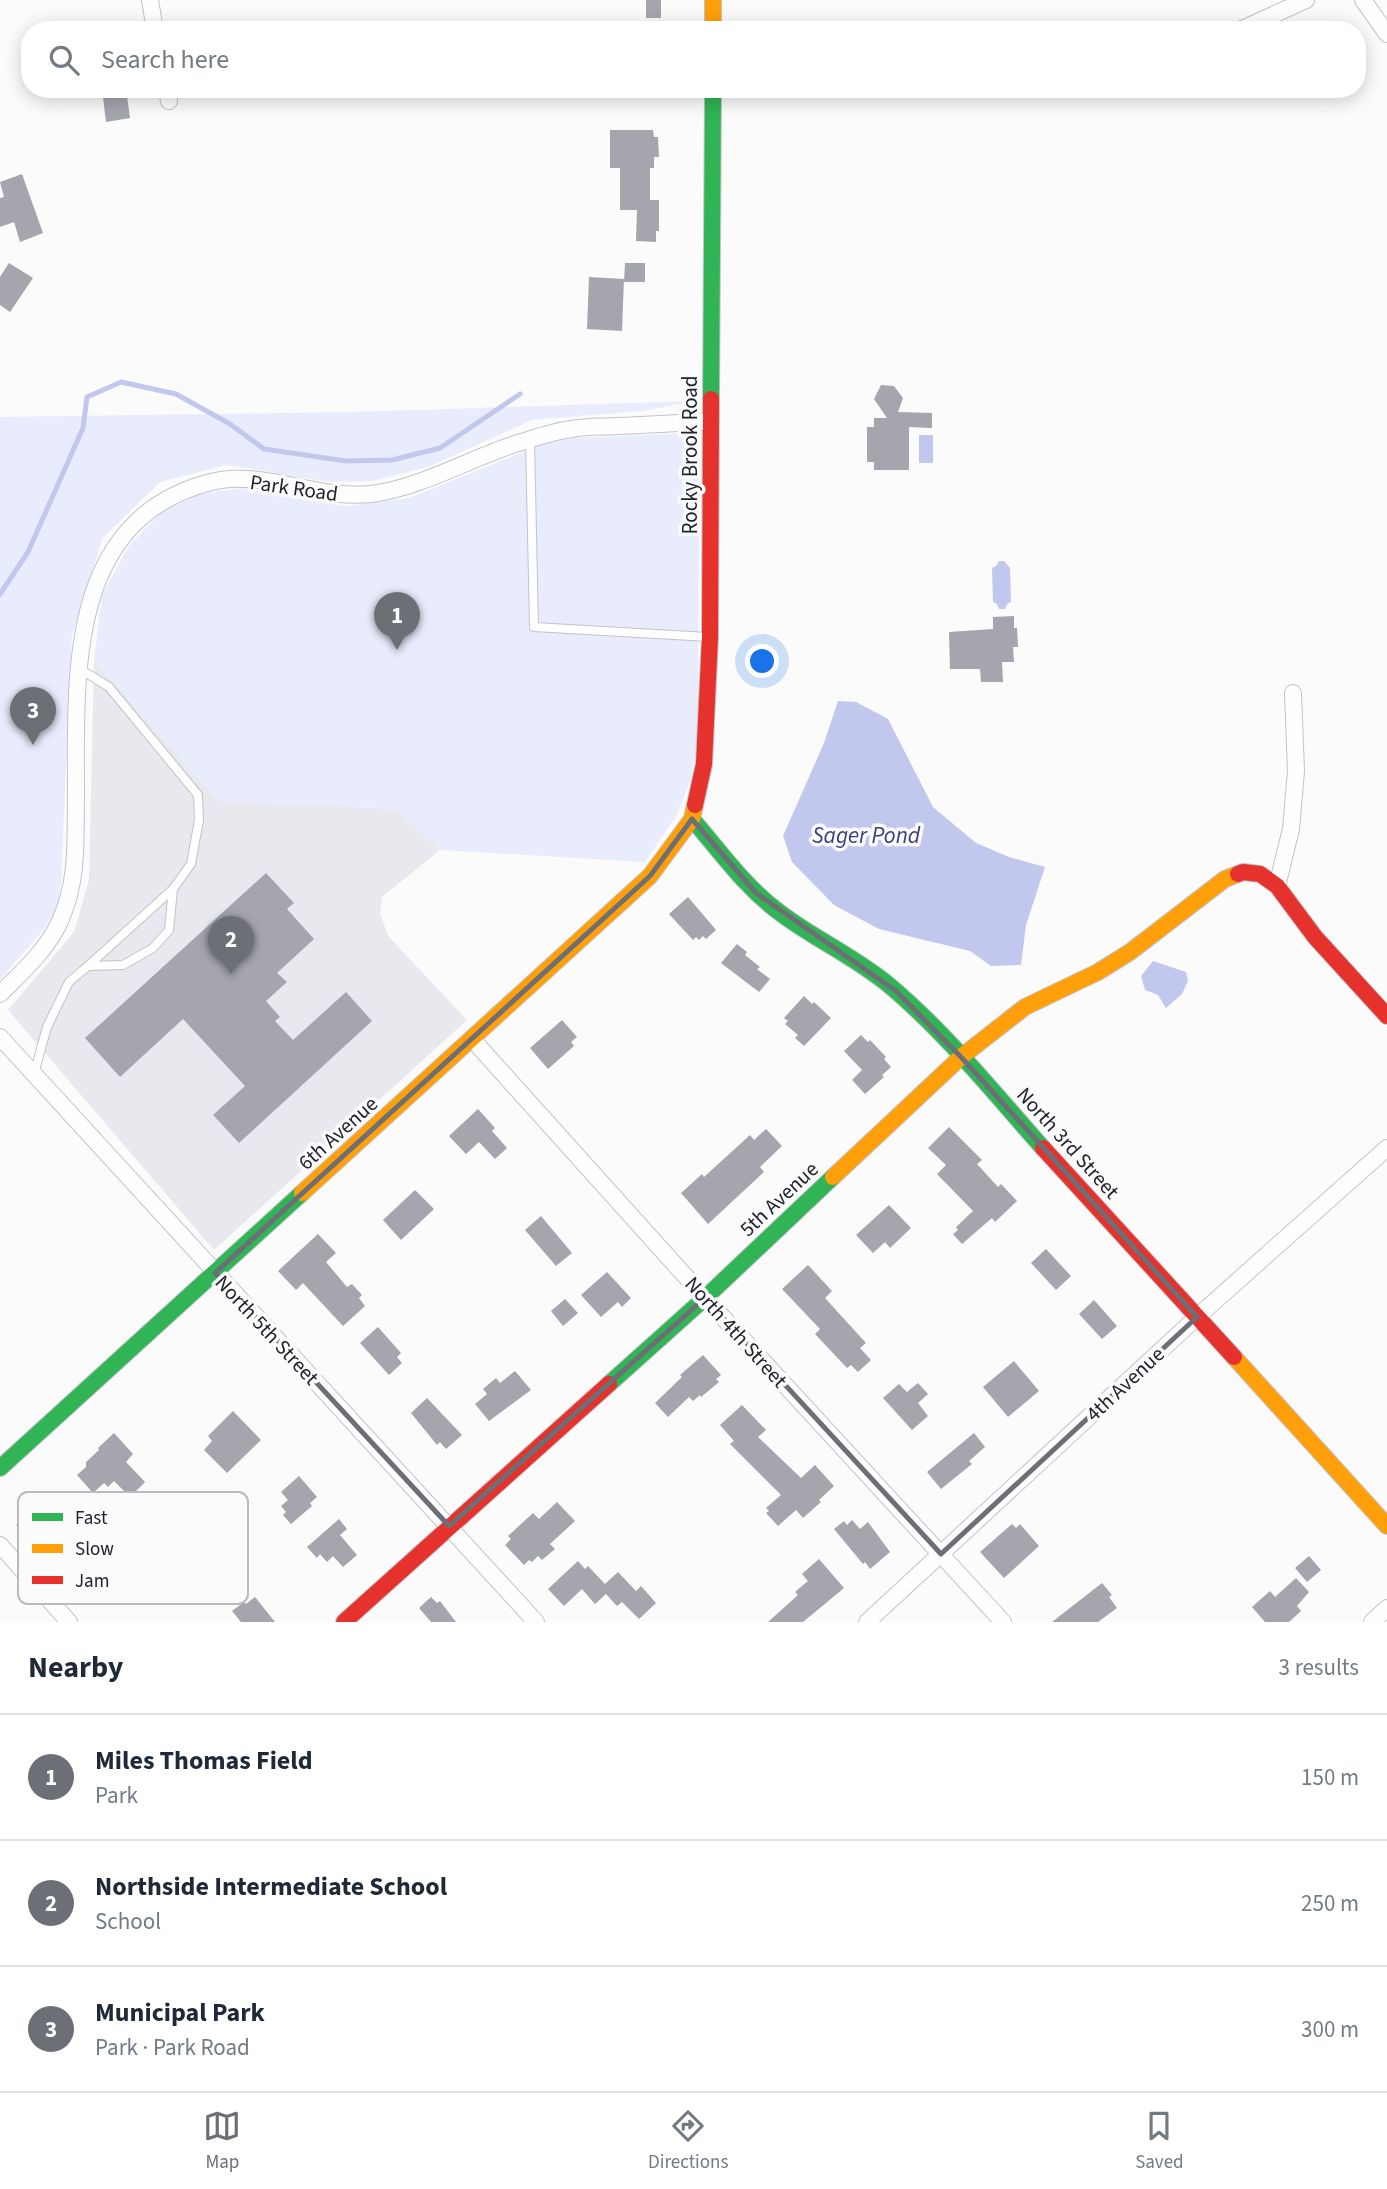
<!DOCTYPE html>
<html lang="en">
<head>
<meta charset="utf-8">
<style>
	:root { --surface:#fff; --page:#f6f6f7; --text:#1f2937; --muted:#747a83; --line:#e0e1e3; --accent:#6d6f76 }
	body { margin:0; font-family:"Source Sans 3",sans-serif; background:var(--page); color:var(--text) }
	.you { position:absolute; left:763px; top:662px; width:24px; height:24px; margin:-18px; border:5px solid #fff; border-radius:50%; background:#1a73e8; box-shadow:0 0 0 10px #1a73e833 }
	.badge { display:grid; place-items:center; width:46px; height:46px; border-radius:50%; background:var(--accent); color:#fff; font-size:23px; font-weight:700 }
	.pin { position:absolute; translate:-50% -58px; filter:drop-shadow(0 2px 4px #0008) }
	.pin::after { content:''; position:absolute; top:37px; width:24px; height:21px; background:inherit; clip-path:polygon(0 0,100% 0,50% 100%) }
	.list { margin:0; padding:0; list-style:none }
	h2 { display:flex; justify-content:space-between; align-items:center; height:91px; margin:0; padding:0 28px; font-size:30px }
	h2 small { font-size:23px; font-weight:400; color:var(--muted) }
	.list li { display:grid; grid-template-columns:46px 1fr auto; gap:21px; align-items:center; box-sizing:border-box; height:126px; padding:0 28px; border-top:2px solid var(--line) }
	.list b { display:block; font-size:26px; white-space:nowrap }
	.list p { margin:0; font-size:23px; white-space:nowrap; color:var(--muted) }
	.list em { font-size:23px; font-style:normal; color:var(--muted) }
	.icon { flex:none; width:38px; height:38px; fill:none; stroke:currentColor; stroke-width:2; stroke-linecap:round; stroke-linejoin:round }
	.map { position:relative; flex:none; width:1387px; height:1622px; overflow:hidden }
	.search { position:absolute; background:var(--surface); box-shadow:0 4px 18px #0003; left:21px; right:21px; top:21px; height:77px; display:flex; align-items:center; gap:18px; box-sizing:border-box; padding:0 24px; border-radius:28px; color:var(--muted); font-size:26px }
	.sheet { height:469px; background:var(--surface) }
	nav { display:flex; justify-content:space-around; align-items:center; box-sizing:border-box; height:98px; border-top:2px solid var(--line); background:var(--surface); font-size:19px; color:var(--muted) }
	nav a { display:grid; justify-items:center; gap:4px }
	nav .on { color:var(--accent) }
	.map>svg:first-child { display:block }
	.built { fill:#e8e9ee }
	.green { fill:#e9ecfc }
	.water { fill:#c2c7ee }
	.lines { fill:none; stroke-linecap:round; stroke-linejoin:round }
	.stream { stroke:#c2c7ee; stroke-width:5 }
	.building { fill:#a4a5ad }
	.lane-casing { stroke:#c2c3c9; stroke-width:10 }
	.street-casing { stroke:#c2c3c9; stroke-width:18 }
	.fast-casing { stroke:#c2c3c9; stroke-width:18 }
	.slow-casing { stroke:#c2c3c9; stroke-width:18 }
	.jam-casing { stroke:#c2c3c9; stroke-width:18 }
	.lane { stroke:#fefefe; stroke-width:8 }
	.street { stroke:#fefefe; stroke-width:16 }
	.fast { stroke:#30b455; stroke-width:16 }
	.slow { stroke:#ff9f0a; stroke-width:16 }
	.jam { stroke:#e5322d; stroke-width:16 }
	.marked { fill:none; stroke:#6d6f76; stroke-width:5; stroke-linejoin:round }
	.labels { text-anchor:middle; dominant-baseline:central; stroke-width:7; stroke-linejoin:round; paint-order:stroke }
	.street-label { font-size:21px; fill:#21232e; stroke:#fbfbfb }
	.water-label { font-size:23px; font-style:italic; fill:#393c7e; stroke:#fbfbfb }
	.key { fill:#fbfbfb; stroke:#bababe; stroke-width:2 }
	.key-label { font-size:19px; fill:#21232e }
</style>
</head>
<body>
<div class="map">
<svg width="1387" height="1622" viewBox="0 0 1387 1622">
	<rect width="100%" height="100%" fill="#fbfbfb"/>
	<polygon class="built" points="94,660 218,801 396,809 440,850 382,897 380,914 389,937 467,1020 214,1250 8,1010 74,932 89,880"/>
	<g class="green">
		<polygon points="697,401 641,411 532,420 428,467 372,481 329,482 227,465 160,482 103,538 72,635 61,883 57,908 44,929 0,980 0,417 352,412"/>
		<polygon points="699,433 698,723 693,774 676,816 645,862 440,850 396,809 218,801 94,660 102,595 128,547 160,513 199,494 241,488 345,506 409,498 543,444 573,438"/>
	</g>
	<g class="water">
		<rect x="919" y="435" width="14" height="28"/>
		<polygon points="999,561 1004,561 1010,568 1011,602 1007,604 1005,609 999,609 997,604 993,602 992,568 996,566"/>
		<polygon points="838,701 856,702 888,719 933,807 976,843 1009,857 1045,867 1026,925 1021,965 991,966 970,951 879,929 834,905 792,862 783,836 824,743"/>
		<polygon points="1153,961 1186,972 1188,981 1182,994 1166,1008 1158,995 1145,990 1141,976"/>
	</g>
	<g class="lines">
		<polyline class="stream" points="0,594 28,552 83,428 87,397 121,382 176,394 230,424 264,449 346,461 392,460 440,448 520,394"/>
	</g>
	<g class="building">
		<rect x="646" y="0" width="15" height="18"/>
		<polygon points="102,89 122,89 123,96 127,96 130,118 106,122"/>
		<polygon points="610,130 653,130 654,137 658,137 659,157 654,157 654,168 650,168 650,200 659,200 659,231 656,231 656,242 636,241 637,210 620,210 620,168 610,168"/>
		<polygon points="22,174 43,233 20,242 14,222 0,227 0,198 4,197 0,182"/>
		<polygon points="9,263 33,278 10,312 0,305 0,277"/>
		<polygon points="625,263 645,263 645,282 624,282"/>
		<polygon points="589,277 624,279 622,331 587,329"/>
		<polygon points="881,385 894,386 903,398 898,412 932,413 932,428 909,427 909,470 874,470 874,462 867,462 867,427 874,427 874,418 887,418 874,399"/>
		<polygon points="1014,616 1014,628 1017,628 1018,647 1013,647 1014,662 1002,662 1003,682 981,682 980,669 950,669 949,632 993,629 993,617"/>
		<polygon points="266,873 294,903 287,909 314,939 277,973 287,982 266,1001 280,1017 275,1021 293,1040 346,992 372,1021 239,1143 213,1115 245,1086 183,1019 120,1077 85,1038"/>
		<polygon points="688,897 716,930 706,939 703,936 699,940 696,937 693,940 669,914"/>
		<polygon points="737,944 747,952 745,955 760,967 757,969 770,979 759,992 721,963"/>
		<polygon points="804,996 812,1004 814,1002 831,1018 804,1046 795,1038 798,1035 785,1024 788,1021 784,1018"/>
		<polygon points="562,1020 577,1037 571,1042 574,1046 548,1069 530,1048"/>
		<polygon points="861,1035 868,1042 870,1040 886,1057 884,1059 891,1067 882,1075 884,1077 865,1094 852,1080 862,1070 844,1051"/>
		<polygon points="478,1109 495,1128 492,1131 507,1148 495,1159 479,1142 466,1154 449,1136"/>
		<polygon points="949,1127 982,1160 977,1164 998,1187 1001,1184 1017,1201 995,1222 992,1218 962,1244 953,1234 958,1230 956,1227 973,1211 937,1174 946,1165 928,1148"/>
		<polygon points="766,1129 782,1146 760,1167 764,1172 708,1224 681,1193 702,1174 704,1177 750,1135 754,1140"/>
		<polygon points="415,1190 434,1209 401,1240 383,1220"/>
		<polygon points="889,1205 911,1228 890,1248 885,1242 873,1253 856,1235"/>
		<polygon points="541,1216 572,1253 556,1266 525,1230"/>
		<polygon points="318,1234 336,1253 326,1262 347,1287 352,1284 362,1295 359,1298 365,1306 343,1326 303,1283 296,1290 278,1271"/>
		<polygon points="1046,1249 1071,1276 1056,1290 1031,1263"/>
		<polygon points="808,1265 832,1291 825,1298 866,1343 860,1348 871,1360 858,1372 851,1365 847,1368 815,1334 820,1329 782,1289"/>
		<polygon points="607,1272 631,1298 622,1307 618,1302 601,1317 581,1295"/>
		<polygon points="565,1299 578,1313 563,1326 551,1311"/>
		<polygon points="1094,1300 1117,1326 1102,1339 1079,1314"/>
		<polygon points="378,1327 401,1353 397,1357 402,1363 389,1375 360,1343"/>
		<polygon points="703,1355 721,1375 716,1379 719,1382 701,1397 700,1395 693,1401 689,1397 668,1417 655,1403 682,1377 680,1375"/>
		<polygon points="1014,1361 1039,1391 1008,1417 983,1387"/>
		<polygon points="515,1371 531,1390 489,1421 475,1404 487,1394 483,1389 496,1378 500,1383"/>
		<polygon points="918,1383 928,1394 918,1403 928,1416 912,1430 883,1398 899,1384 907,1392"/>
		<polygon points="427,1398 462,1435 446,1449 440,1442 437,1445 411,1413"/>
		<polygon points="742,1405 766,1430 758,1437 801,1478 815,1465 834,1486 819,1500 821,1502 803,1518 796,1510 778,1526 766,1513 769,1511 766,1508 781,1495 730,1444 734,1441 720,1425"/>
		<polygon points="233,1411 261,1440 227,1473 204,1450 212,1441 208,1436"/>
		<polygon points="114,1433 133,1454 126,1462 145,1482 130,1497 114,1481 108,1487 104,1483 93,1493 77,1475 86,1467 86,1462 99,1450 98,1448"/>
		<polygon points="974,1433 985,1447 969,1461 972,1464 941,1489 927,1472"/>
		<polygon points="299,1476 317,1497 310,1503 312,1506 291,1524 283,1515 286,1512 281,1506 288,1500 281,1492"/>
		<polygon points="56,1493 65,1502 58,1513 63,1519 48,1533 56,1542 43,1554 16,1525 49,1494 52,1497"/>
		<polygon points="557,1502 575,1521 550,1544 555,1549 542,1560 538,1556 532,1562 529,1560 524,1565 505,1545 511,1539 508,1536 533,1513 539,1519"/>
		<polygon points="339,1519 347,1529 340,1535 357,1555 343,1567 333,1556 327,1562 320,1554 317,1558 307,1547"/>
		<polygon points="852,1520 860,1529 868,1522 890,1552 870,1569 865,1562 863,1564 834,1529 844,1521 847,1525"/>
		<polygon points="1012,1524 1016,1528 1020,1524 1039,1546 1004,1578 980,1552"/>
		<polygon points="1309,1556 1321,1570 1307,1582 1295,1568"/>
		<polygon points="819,1559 844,1588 803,1622 768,1622 798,1595 795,1592 808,1581 802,1574"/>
		<polygon points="578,1561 585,1569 588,1566 605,1584 618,1572 636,1591 641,1586 656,1603 639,1619 622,1602 617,1606 606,1594 595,1604 582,1589 564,1606 548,1589"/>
		<polygon points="1296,1578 1309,1592 1297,1606 1301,1611 1289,1622 1265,1622 1252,1607 1270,1591 1275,1597"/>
		<polygon points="1102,1583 1112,1595 1109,1597 1117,1608 1098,1622 1052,1622"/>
		<polygon points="255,1597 275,1622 241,1622 232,1611 244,1602 246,1604"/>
		<polygon points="431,1597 437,1603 440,1601 456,1622 431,1622 419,1608"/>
	</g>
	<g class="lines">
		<g class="lane-casing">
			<g id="lane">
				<polyline points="530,440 534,627 708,637"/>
				<polyline points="88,966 173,889"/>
				<polyline points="34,1074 47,1027 69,982 88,966 123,965 153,948 169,930 173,889 191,864 199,820 198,795 109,687 80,669"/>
			</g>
		</g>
		<g class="street-casing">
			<g id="street">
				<polyline points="150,0 155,30"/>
				<polyline points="1363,0 1387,34"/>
				<polyline points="1240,30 1306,0"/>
				<polyline points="167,89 169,101"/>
				<polyline points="1277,886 1291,829 1296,771 1293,693"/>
				<path d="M0,994C22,972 47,950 60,921C79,879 75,839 76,795C76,675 66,519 211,482C263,469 318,500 371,494C423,487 468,459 518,443C535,438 554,431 572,429C586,426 602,427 617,426C648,425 680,423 711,421"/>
				<polyline points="0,1037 536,1622"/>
				<polyline points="472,1039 705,1298 1003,1622"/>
				<polyline points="0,1545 69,1622"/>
				<polyline points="867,1622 1197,1317 1387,1148"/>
				<polyline points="1372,1622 1387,1608"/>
			</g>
		</g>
		<g class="fast-casing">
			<g id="fast">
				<polyline points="711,399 713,89"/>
				<path d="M692,819C720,851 744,886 779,912C814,939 856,957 890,986C946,1033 994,1093 1043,1148"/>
				<polyline points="609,1384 705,1298 833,1177"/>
				<polyline points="0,1468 302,1193"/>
			</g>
		</g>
		<g class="slow-casing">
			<g id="slow">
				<polyline points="713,0 713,30"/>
				<polyline points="833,1177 961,1057 1025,1007 1098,972 1130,952 1225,879 1238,874"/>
				<polyline points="302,1193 650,876 692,819 695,805"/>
				<polyline points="1234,1357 1387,1526"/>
			</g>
		</g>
		<g class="jam-casing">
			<g id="jam">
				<polyline points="695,805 704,764 710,637 711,399"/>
				<polyline points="1238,874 1243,872 1260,874 1277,886 1315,937 1387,1016"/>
				<polyline points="1043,1148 1234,1357"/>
				<polyline points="344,1622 609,1384"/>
			</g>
		</g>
		<use href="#lane" class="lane"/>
		<use href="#street" class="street"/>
		<use href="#fast" class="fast"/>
		<use href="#slow" class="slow"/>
		<use href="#jam" class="jam"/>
	</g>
	<path class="marked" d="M692,819L756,893L896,991L961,1057L1197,1317L941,1554L705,1298L449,1526L215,1273L650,876Z"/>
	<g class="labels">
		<g class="street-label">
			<text transform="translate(690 455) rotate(-90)">Rocky Brook Road</text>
			<text transform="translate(294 488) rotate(8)">Park Road</text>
			<text transform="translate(338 1133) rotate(-42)">6th Avenue</text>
			<text transform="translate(1068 1143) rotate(48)">North 3rd Street</text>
			<text transform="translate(779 1199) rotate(-43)">5th Avenue</text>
			<text transform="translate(267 1330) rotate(47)">North 5th Street</text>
			<text transform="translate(736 1332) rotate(48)">North 4th Street</text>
			<text transform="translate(1125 1384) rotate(-43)">4th Avenue</text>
		</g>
		<g class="water-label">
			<text x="866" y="835">Sager Pond</text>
		</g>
	</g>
	<rect x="18" y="1492" width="230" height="112" rx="10" class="key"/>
	<rect x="32" y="1513" width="31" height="8" fill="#30b455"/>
	<rect x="32" y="1544" width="31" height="9" fill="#ff9f0a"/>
	<rect x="32" y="1576" width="31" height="8" fill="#e5322d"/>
	<g class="key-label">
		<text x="75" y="1524">Fast</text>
		<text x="75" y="1555">Slow</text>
		<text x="75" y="1587">Jam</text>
	</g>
</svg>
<div class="you"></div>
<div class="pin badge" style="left:397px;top:650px">1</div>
<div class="pin badge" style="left:231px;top:974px">2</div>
<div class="pin badge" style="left:33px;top:745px">3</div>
<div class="search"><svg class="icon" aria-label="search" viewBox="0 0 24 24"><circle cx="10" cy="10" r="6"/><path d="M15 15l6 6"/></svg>Search here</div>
</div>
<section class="sheet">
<h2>Nearby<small>3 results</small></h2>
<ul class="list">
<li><span class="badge">1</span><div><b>Miles Thomas Field</b><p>Park</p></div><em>150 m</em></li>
<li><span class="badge">2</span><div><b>Northside Intermediate School</b><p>School</p></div><em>250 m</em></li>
<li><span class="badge">3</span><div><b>Municipal Park</b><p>Park · Park Road</p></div><em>300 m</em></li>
</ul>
</section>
<nav>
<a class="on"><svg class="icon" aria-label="map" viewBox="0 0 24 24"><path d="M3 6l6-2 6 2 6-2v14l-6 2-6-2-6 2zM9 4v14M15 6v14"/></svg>Map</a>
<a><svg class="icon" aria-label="directions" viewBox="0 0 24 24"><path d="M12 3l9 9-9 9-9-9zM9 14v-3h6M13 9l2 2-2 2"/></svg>Directions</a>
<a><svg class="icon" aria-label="saved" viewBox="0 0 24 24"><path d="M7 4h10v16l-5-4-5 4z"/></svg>Saved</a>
</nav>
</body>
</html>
